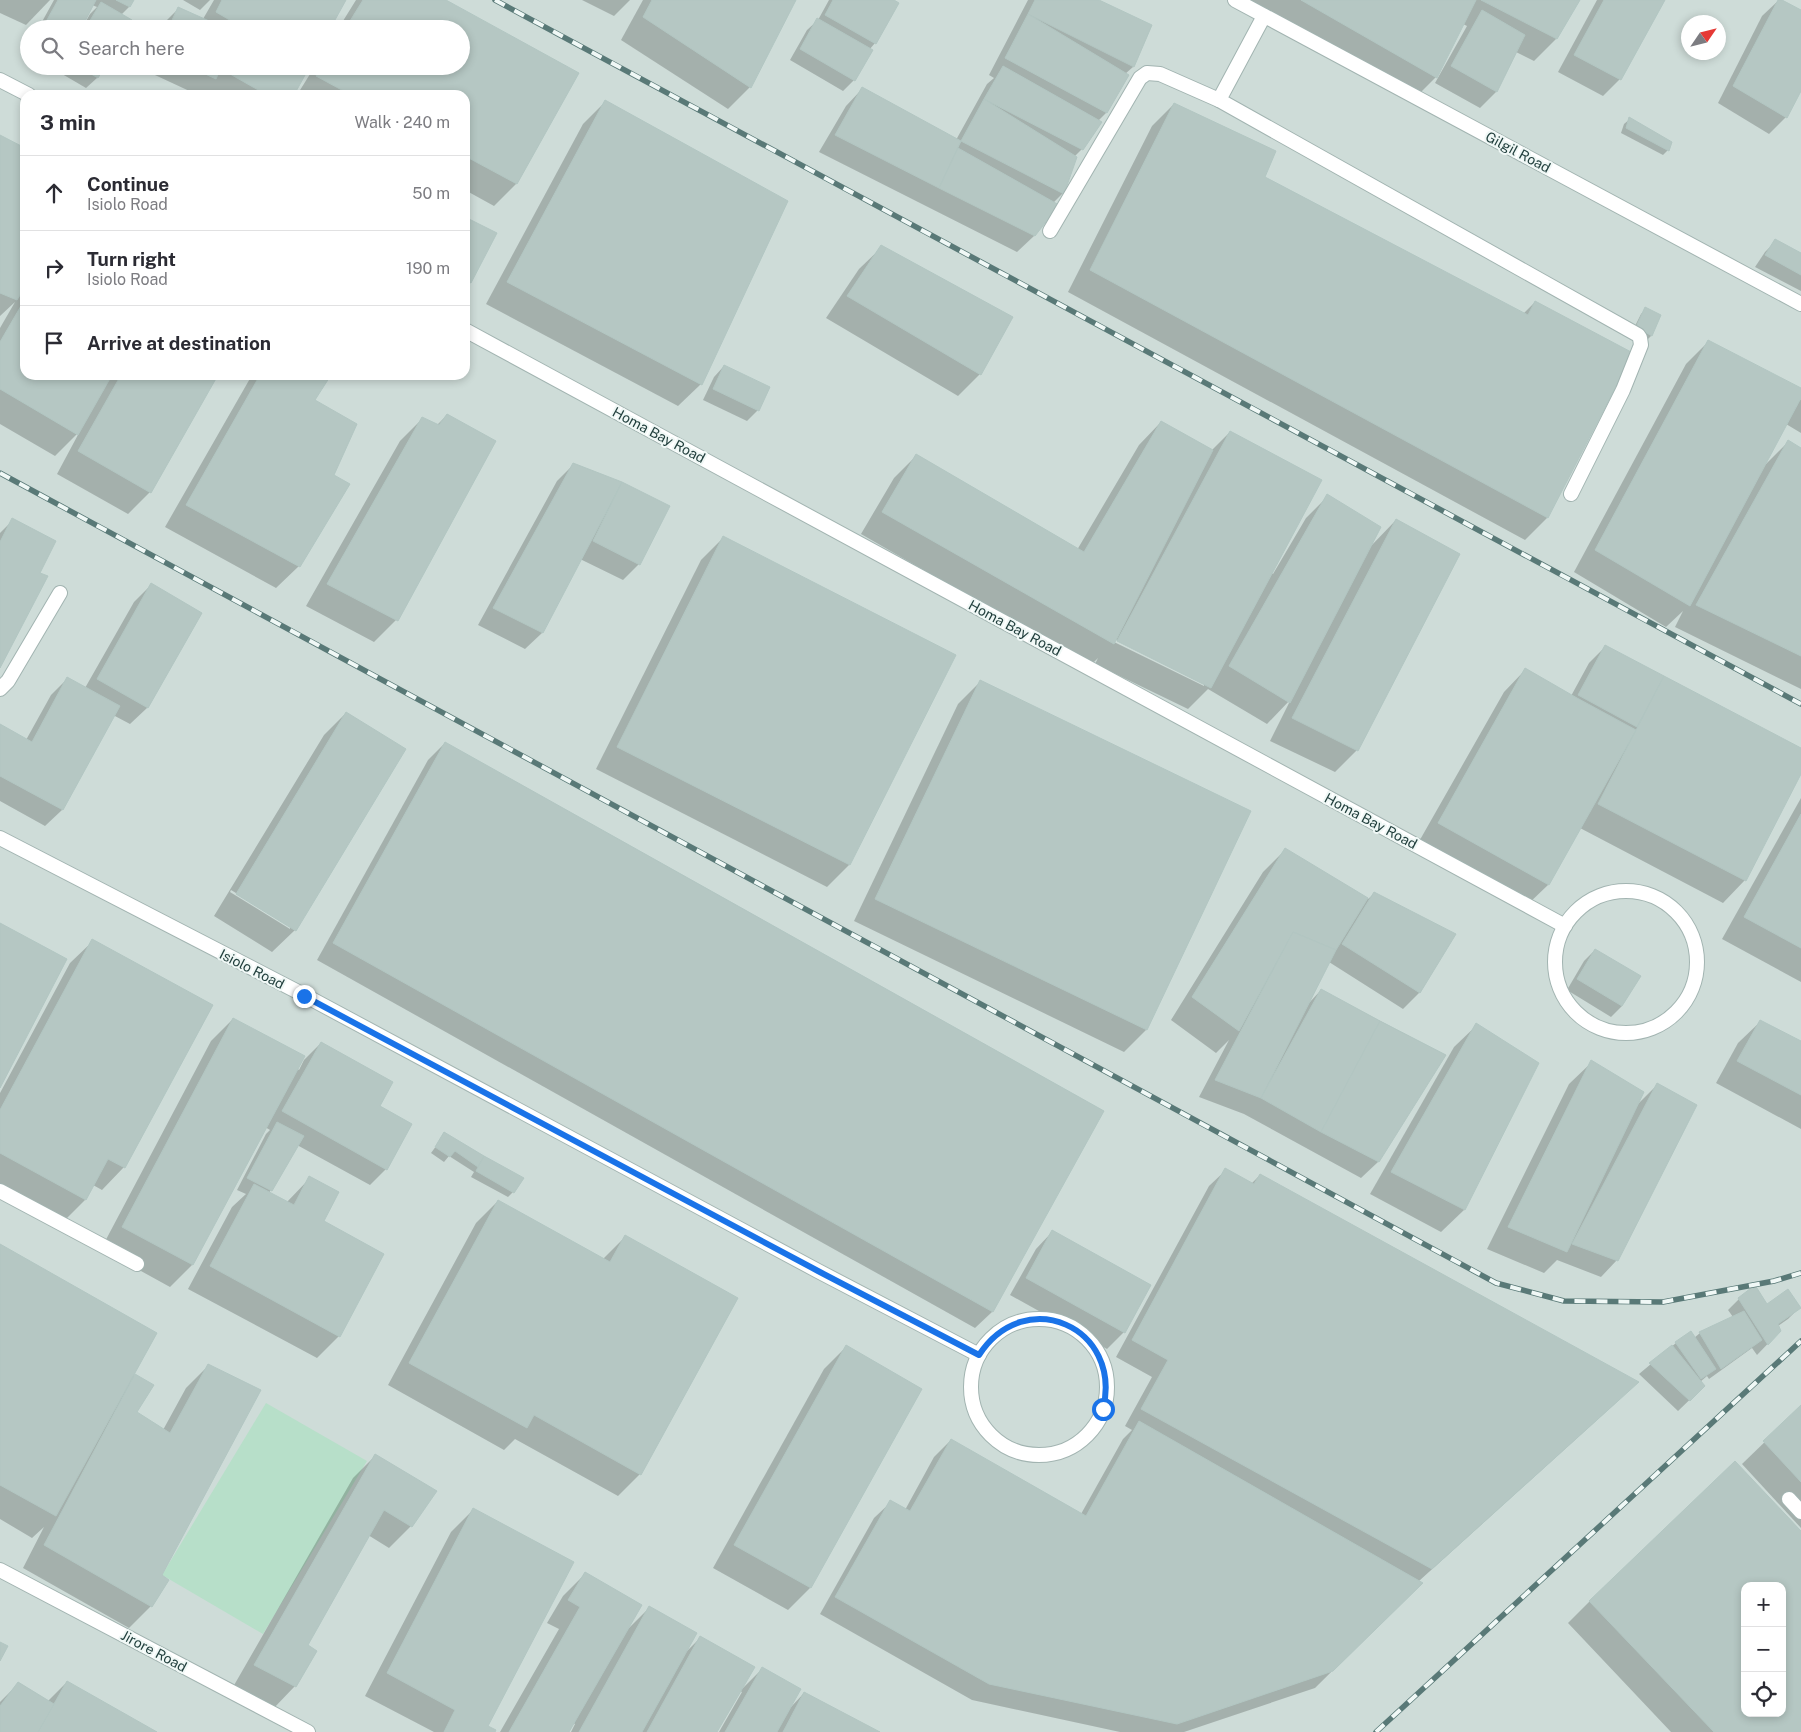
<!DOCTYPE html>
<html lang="en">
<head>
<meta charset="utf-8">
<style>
	:root { --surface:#fff; --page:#f7f7f7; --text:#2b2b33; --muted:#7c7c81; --line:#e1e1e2 }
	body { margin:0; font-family:"Public Sans",sans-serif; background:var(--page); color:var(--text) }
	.controls { position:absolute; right:15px; bottom:15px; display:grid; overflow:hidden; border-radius:10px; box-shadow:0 2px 8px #0003 }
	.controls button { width:45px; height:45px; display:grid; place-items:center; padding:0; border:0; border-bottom:1px solid var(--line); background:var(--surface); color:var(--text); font:25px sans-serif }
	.compass { position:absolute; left:1681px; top:15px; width:45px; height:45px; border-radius:50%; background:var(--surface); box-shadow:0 2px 8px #0003; rotate:55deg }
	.stop { position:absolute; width:15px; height:15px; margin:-11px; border:4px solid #1a73e8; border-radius:50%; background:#fff }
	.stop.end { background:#1a73e8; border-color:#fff; box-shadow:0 1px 5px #0008 }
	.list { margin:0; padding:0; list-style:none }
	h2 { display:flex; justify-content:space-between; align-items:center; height:65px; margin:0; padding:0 20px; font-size:21px }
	h2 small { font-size:16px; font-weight:400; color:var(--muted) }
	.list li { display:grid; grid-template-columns:32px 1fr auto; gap:15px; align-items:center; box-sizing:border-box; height:75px; padding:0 20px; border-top:1px solid var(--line) }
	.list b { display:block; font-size:19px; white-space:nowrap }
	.list p { margin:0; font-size:16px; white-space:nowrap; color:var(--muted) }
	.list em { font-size:16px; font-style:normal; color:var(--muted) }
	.icon { flex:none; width:28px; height:28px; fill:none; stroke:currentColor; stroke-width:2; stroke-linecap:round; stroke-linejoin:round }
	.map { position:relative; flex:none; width:1801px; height:1732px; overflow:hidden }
	.search { position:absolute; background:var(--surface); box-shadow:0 2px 8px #0003; left:20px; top:20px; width:450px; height:55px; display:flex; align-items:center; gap:12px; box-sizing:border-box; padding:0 18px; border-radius:28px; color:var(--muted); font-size:19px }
	.panel { position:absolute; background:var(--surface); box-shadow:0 2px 8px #0003; left:20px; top:90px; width:450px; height:290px; border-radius:15px }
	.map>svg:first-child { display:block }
	.built { fill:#cedcd8; fill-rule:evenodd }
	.green { fill:#b7dfc9 }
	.shadow { fill:#0003; fill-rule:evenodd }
	.building { fill:#b5c7c3; stroke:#b2c6c2; fill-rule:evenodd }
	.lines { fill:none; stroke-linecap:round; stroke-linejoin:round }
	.service-casing { stroke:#a2b4b1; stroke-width:16 }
	.service { stroke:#fff; stroke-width:14 }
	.rail-casing { stroke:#597977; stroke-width:5.5 }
	.rail { stroke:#f0f8f6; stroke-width:4; stroke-dasharray:11; stroke-linecap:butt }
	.route { stroke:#1a73e8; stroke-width:6 }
	.labels { text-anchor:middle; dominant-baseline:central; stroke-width:4; stroke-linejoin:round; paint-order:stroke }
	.street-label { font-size:14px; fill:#1f3d3b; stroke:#f0f8f6 }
</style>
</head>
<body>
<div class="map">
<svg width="1801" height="1732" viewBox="0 0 1801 1732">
	<rect width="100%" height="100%" fill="#e0ece9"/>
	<path class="built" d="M0,0H1801V1732H0ZM1688,22H1718V52H1688ZM29,29H461V66H29ZM25,95H465V375H25ZM1745,1586H1782V1713H1745Z"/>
	<polygon class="green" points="266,1403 367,1461 263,1634 162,1575"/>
	<g class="shadow">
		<polygon points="0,0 50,0 26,25 0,13"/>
		<path d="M54,0H133L129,7L121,15L125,29H38ZM92,5L97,7L90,14L85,23L83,22Z"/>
		<polygon points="183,0 210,0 200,10"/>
		<polygon points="214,0 345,0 329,29 160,29 162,25 179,8 203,19"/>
		<polygon points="356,0 443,0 577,74 516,184 494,206 465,190 465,95 297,95 315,66 461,66 461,29 338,29"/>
		<polygon points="582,0 630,0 614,16"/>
		<polygon points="643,0 795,0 750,87 728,109 621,40"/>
		<polygon points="829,0 891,0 875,43 869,50 854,80 843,91 790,60 807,30 818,20"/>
		<polygon points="1028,0 1096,0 1151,26 1133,67 1125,74 1127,75 1106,113 1098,121 1082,149 1074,157 1063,193 1053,203 1057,205 1034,236 1017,252 819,152 846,106 862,89 956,140 987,84 994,78 989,75"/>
		<polygon points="1240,0 1578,0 1556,39 1534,61 1516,52 1496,92 1480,108 1435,83 1467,26 1463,24 1436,77 1414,99"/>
		<polygon points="1597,0 1663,0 1620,79 1603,96 1558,72"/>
		<polygon points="1779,0 1801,12 1801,89 1786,117 1769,134 1718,103 1762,16"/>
		<polygon points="60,66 103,66 97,78 86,88 57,71"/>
		<polygon points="143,66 308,66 292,95 206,95 201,92 198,95 142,69"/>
		<polygon points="605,102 701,384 678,406 486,304 583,124"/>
		<polygon points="1174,104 1263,177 1523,314 1535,302 1631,353 1547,518 1525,540 1068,292 1152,126"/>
		<polygon points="1630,119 1668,150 1663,155 1621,133 1624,124"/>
		<polygon points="0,136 25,150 25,375 216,375 150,492 128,514 57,474 80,431 55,456 0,424 0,328 15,302 0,316"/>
		<polygon points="465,218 470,282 465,287"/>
		<polygon points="1776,241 1801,255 1801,291 1755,267 1765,252"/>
		<polygon points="882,247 980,374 958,396 826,318 859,269"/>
		<polygon points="1646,309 1660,316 1651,336 1646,341 1632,332 1641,314"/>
		<polygon points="1708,342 1801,390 1799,401 1801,399 1801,433 1786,424 1764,466 1788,442 1801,449 1801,689 1675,627 1683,611 1666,627 1574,572 1686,364"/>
		<polygon points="724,366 769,388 758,410 747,421 703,400 714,377"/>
		<polygon points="252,375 329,375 314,400 333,475 299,566 276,588 165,527"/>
		<polygon points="447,415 396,620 374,642 306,606 400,441 422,419 437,425"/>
		<path d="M1161,422L1212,450L1230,432L1271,573L1273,574L1306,518L1328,496L1370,547L1396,520L1357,750L1335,772L1270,741L1291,699L1267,724L1208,689L1188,709L1095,664L1098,658L1090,666L861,534L894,478L917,455L1077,550L1139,445ZM1112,638L1204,683V686L1110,640Z"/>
		<polygon points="574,464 622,483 668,506 639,564 623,580 580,559 542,633 525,649 478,625 557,481"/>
		<polygon points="13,520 38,573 0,665 0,533"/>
		<polygon points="723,538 954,656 849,865 827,887 596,769 701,560"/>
		<polygon points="151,585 200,613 147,708 130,724 113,715 62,810 45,826 0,801 0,725 26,740 51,695 67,679 85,688 134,602"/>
		<polygon points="1606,646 1660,682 1664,678 1801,749 1801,771 1745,880 1723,903 1580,828 1548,885 1525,907 1417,845 1504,692 1526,669 1571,696 1589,663"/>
		<polygon points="980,682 1249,812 1146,1030 1124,1052 854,921 958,704"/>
		<path d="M346,713L295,930L272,952L214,916L324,735ZM231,890L290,926V929L230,892Z"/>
		<polygon points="445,743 1103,1111 992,1312 975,1328 317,960 428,760"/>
		<polygon points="1801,798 1801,982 1722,939"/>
		<polygon points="1285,850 1368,899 1375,893 1420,992 1403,1009 1329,962 1309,1003 1321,990 1445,1055 1378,1162 1361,1178 1244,1114 1199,1097 1229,1040 1216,1053 1171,1020 1263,872"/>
		<polygon points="93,941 212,1006 124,1167 102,1190 93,1185 85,1200 63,1222 0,1187 0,1093 70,963"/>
		<polygon points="1595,950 1622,1006 1611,1017 1567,990 1584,961"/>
		<polygon points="233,1019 299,1070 304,1060 321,1043 378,1107 386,1169 370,1185 297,1145 269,1193 286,1203 310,1178 322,1221 339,1336 317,1358 188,1289 232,1207 246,1194 237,1190 266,1134 270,1130 265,1127 192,1265 170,1287 101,1249 211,1041"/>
		<polygon points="1761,1021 1801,1043 1801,1129 1716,1083 1738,1043"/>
		<polygon points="1477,1025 1538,1063 1464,1210 1441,1232 1370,1194 1454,1047"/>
		<polygon points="1592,1062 1637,1105 1657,1085 1617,1260 1601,1277 1557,1260 1544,1273 1487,1249 1569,1084"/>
		<polygon points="445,1134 522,1179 513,1192 508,1197 471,1177 474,1172 449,1156 444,1162 431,1153"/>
		<polygon points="1226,1170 1251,1184 1260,1175 1620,1399 1419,1581 1421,1583 1315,1688 1184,1732 1120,1732 972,1700 820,1614 874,1518 891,1502 905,1510 934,1457 951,1440 1081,1514 1123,1439 1132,1430 1125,1426 1152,1377 1116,1357 1209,1186"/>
		<polygon points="498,1201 603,1259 625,1237 640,1474 618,1496 515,1439 504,1450 388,1385 476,1223"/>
		<polygon points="1052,1232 1150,1285 1124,1332 1107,1349 1010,1295 1036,1249"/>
		<polygon points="0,1246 133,1375 152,1385 135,1413 163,1430 186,1388 208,1366 160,1576 151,1606 129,1628 23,1568 44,1527 32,1538 0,1519"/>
		<polygon points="1739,1299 1767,1306 1799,1308 1788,1319 1778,1326 1780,1331 1757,1355 1752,1348 1709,1379 1707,1376 1700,1382 1704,1386 1678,1411 1639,1374 1676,1343 1694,1338 1700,1333 1733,1317 1728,1310"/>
		<polygon points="846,1347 920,1389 810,1588 788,1610 713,1568 824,1369"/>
		<polygon points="1801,1407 1801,1528 1742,1464"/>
		<polygon points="375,1456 411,1526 389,1548 368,1535 306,1645 295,1686 273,1709 233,1687 353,1478"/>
		<polygon points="473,1510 486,1726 494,1732 434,1732 365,1696 451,1532"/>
		<path d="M1801,1533V1732H1671L1568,1623L1590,1601ZM1745,1586H1782V1713H1745Z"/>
		<polygon points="585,1574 626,1631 650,1607 687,1651 700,1638 742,1689 762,1669 791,1707 804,1693 877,1732 719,1732 742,1692 740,1691 715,1732 571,1732 575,1724 573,1723 568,1732 500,1732 559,1629 547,1623 563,1596"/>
		<polygon points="67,1682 154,1732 0,1732 0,1702 19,1683 48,1701"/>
	</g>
	<g class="building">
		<polygon points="58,0 96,0 81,29 42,29"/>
		<polygon points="116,0 134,0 130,7"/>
		<polygon points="222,0 346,0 330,29 245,29 216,12"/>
		<polygon points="363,0 446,0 579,73 517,184 465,156 465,95 351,95 316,76 322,66 461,66 461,29 345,29"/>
		<polygon points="652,0 796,0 751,88 643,17"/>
		<polygon points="833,0 894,0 899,3 876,44 825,15"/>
		<polygon points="1035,0 1099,0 1152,25 1134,67 1028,14"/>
		<polygon points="1301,0 1476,0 1437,78"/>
		<polygon points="1481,0 1580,0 1557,39"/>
		<polygon points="1604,0 1665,0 1621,80 1574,55"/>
		<polygon points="1778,0 1782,0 1801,10 1801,91 1787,118 1733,86"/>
		<polygon points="101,2 132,20 127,29 85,29"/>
		<polygon points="178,7 227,29 168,29"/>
		<polygon points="1482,10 1525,35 1497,92 1451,66"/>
		<polygon points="1028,14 1129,75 1107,113 1005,58"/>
		<polygon points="817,18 873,50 855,81 800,49"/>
		<polygon points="77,66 105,66 98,78"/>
		<polygon points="188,66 222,66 216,79"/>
		<polygon points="225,66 310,66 294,95 267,95 223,70"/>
		<polygon points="1003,66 1102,122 1083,150 984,99"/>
		<polygon points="862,87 961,141 939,188 835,135"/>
		<polygon points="984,99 1077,157 1064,194 961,141"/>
		<polygon points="605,100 788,201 702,385 507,282"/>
		<polygon points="1174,103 1276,151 1265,177 1528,315 1535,301 1633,353 1548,518 1090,270"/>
		<polygon points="1629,117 1672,142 1669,151 1626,128"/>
		<polygon points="0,135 25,148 25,287 17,300 0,293"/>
		<polygon points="958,148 1059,205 1035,236 939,188"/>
		<polygon points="465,217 497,233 471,283 465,280"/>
		<polygon points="1775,239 1801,253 1801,275 1765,255"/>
		<polygon points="881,245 1013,317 981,375 847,296"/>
		<polygon points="25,299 25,375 112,375 78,435 0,389 0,342"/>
		<polygon points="1645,307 1661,315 1652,336 1636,327"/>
		<polygon points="1708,340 1801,388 1801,398 1690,606 1595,550"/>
		<polygon points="724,365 770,387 759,411 713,389"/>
		<polygon points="121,375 218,375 151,493 78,451"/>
		<polygon points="260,375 331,375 315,400 357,424 334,475 350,484 300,567 186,505"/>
		<polygon points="447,414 496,441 398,621 327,584 422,417 439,425"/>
		<polygon points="1161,421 1213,450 1114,644 882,512 916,454 1084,552"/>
		<polygon points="1230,431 1322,480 1211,688 1117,641"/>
		<polygon points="1788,440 1801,448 1801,656 1696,605"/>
		<polygon points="573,463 622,482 543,633 493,608"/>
		<polygon points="622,482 670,506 640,565 593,541"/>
		<polygon points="1327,494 1381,527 1290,703 1229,666"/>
		<polygon points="12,518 56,541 40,573 48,576 0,668 0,542"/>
		<polygon points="1396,519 1460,554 1358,751 1292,718"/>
		<polygon points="723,536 956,655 850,865 617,747"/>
		<polygon points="151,583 202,613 148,708 97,679"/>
		<polygon points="1605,645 1664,676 1637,727 1578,695"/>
		<polygon points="1525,668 1577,698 1636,730 1549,885 1438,823"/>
		<polygon points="1664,676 1801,748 1801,774 1746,881 1598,804"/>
		<polygon points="67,677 120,706 63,810 0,776 0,724 32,742"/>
		<polygon points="980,680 1251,811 1147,1030 875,899"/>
		<polygon points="346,712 406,749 296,931 236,894"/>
		<polygon points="445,742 1104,1111 993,1312 333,943"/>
		<polygon points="1801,814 1801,948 1744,917"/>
		<polygon points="1285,848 1368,898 1336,950 1293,932 1239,1031 1192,997"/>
		<polygon points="1374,892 1456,934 1420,993 1342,944"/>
		<polygon points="0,923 67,959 0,1088"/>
		<polygon points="1293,932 1336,950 1261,1098 1215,1080"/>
		<polygon points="92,939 213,1005 125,1168 108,1159 86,1200 0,1153 0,1110"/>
		<polygon points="1595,949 1641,976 1622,1006 1577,979"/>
		<polygon points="1321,989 1380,1021 1321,1132 1261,1098"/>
		<polygon points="233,1018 305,1056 193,1265 122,1227"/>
		<polygon points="1760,1020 1801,1041 1801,1095 1737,1061"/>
		<polygon points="1380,1021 1446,1055 1379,1162 1321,1132"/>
		<polygon points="1476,1023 1539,1063 1465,1210 1391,1172"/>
		<polygon points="321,1042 393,1082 380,1106 412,1124 387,1170 282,1111"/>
		<polygon points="1591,1060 1644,1092 1567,1252 1508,1227"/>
		<polygon points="1657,1083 1697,1105 1618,1261 1572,1244"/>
		<polygon points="277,1122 304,1136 272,1191 247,1178"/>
		<polygon points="444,1132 484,1156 478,1167 455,1151 450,1157 435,1147"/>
		<polygon points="484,1156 524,1178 514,1193 476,1171"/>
		<polygon points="1225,1168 1254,1184 1260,1174 1639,1382 1432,1569 1141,1409 1168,1360 1132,1340"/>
		<polygon points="309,1176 339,1192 324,1221 384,1254 340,1337 210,1266 254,1184 294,1205"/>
		<polygon points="498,1200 610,1262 625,1235 738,1298 641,1475 534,1415 527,1428 409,1363"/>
		<polygon points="1052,1230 1151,1285 1125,1333 1026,1278"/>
		<polygon points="0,1244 157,1333 56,1516 0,1485"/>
		<polygon points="1755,1285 1767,1304 1788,1289 1801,1308 1778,1324 1781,1331 1768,1345 1738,1298"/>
		<polygon points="1744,1311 1762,1340 1721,1369 1699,1332"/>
		<polygon points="1691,1331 1716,1369 1701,1379 1675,1342"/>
		<polygon points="846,1345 922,1389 811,1588 734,1545"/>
		<polygon points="1672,1345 1705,1386 1690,1401 1649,1363"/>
		<polygon points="208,1364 261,1390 162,1575 169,1580 152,1607 44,1545 135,1374 154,1385 137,1412 170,1433"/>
		<polygon points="1801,1405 1801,1482 1763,1441"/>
		<polygon points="1139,1421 1423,1583 1333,1671 1177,1724 989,1684 835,1597 890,1500 910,1511 951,1439 1086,1516"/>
		<polygon points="375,1454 437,1491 412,1527 384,1510 308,1645 317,1651 296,1687 254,1665"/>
		<path d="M1735,1461L1801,1531V1732H1714L1589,1601ZM1745,1586H1782V1713H1745Z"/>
		<polygon points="473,1508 574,1562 488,1726 496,1730 495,1732 444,1732 455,1710 387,1673"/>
		<polygon points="585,1572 642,1605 569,1732 509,1732 580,1607 568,1600"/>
		<polygon points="649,1606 697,1633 642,1732 579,1732"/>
		<polygon points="700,1636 755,1667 717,1732 647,1732"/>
		<polygon points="0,1642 8,1646 0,1661"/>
		<polygon points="762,1667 801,1689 777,1732 725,1732"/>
		<polygon points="67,1681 157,1732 38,1732"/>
		<polygon points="18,1682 54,1704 38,1732 0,1732 0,1706"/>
		<polygon points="804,1692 880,1732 783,1732"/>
	</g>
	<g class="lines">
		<g class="service-casing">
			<g id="service">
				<polyline points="1235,0 1801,304"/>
				<polyline points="1264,16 1219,100 1638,335 1640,338 1641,345 1623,390 1571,494"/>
				<polyline points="0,80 29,95"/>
				<polyline points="1050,231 1140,78 1147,73 1160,74 1219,100"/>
				<polyline points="465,330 1565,926"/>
				<polyline points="0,689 8,681 60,593"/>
				<polyline points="0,838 304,995 818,1271 979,1355"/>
				<circle cx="1626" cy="962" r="71"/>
				<polyline points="0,1191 137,1264"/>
				<circle cx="1039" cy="1387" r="68"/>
				<polyline points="1789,1499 1801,1512"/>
				<polyline points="0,1570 308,1732"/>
			</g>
		</g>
		<use href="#service" class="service"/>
		<g class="rail-casing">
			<g id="rail">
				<polyline points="495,0 1801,704"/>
				<polyline points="0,473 1496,1283 1564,1301 1663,1302 1774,1281 1801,1273"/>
				<polyline points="1376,1732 1801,1341"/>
			</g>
		</g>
		<use href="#rail" class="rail"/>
	</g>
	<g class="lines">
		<path class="route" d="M304,996L818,1271L979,1355C1025,1284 1123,1327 1103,1409"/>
	</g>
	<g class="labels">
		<g class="street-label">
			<text transform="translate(1518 152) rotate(28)">Gilgil Road</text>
			<text transform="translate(659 435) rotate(28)">Homa Bay Road</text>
			<text transform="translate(1015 628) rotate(28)">Homa Bay Road</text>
			<text transform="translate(1371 821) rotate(28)">Homa Bay Road</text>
			<text transform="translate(252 969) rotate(27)">Isiolo Road</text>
			<text transform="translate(154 1651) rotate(28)">Jirore Road</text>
		</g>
	</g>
</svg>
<div class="controls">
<button>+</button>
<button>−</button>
<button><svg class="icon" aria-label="locate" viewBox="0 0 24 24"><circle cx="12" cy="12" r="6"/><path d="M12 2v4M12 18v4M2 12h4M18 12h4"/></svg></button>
</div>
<svg class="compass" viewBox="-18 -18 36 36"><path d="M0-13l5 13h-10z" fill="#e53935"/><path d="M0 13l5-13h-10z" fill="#7c7c81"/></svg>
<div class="stop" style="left:1103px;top:1409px"></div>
<div class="stop end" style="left:304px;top:996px"></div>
<div class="search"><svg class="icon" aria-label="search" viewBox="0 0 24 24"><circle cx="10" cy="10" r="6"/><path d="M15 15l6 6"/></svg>Search here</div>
<section class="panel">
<h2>3 min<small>Walk · 240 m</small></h2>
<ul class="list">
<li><svg class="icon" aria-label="ahead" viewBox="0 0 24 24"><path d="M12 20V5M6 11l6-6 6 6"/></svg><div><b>Continue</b><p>Isiolo Road</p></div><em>50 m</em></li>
<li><svg class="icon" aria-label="right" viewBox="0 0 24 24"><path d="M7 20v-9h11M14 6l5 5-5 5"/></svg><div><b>Turn right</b><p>Isiolo Road</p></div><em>190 m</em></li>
<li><svg class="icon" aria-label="arrive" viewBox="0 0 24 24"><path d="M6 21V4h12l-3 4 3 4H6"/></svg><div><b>Arrive at destination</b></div></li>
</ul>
</section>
</div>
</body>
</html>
